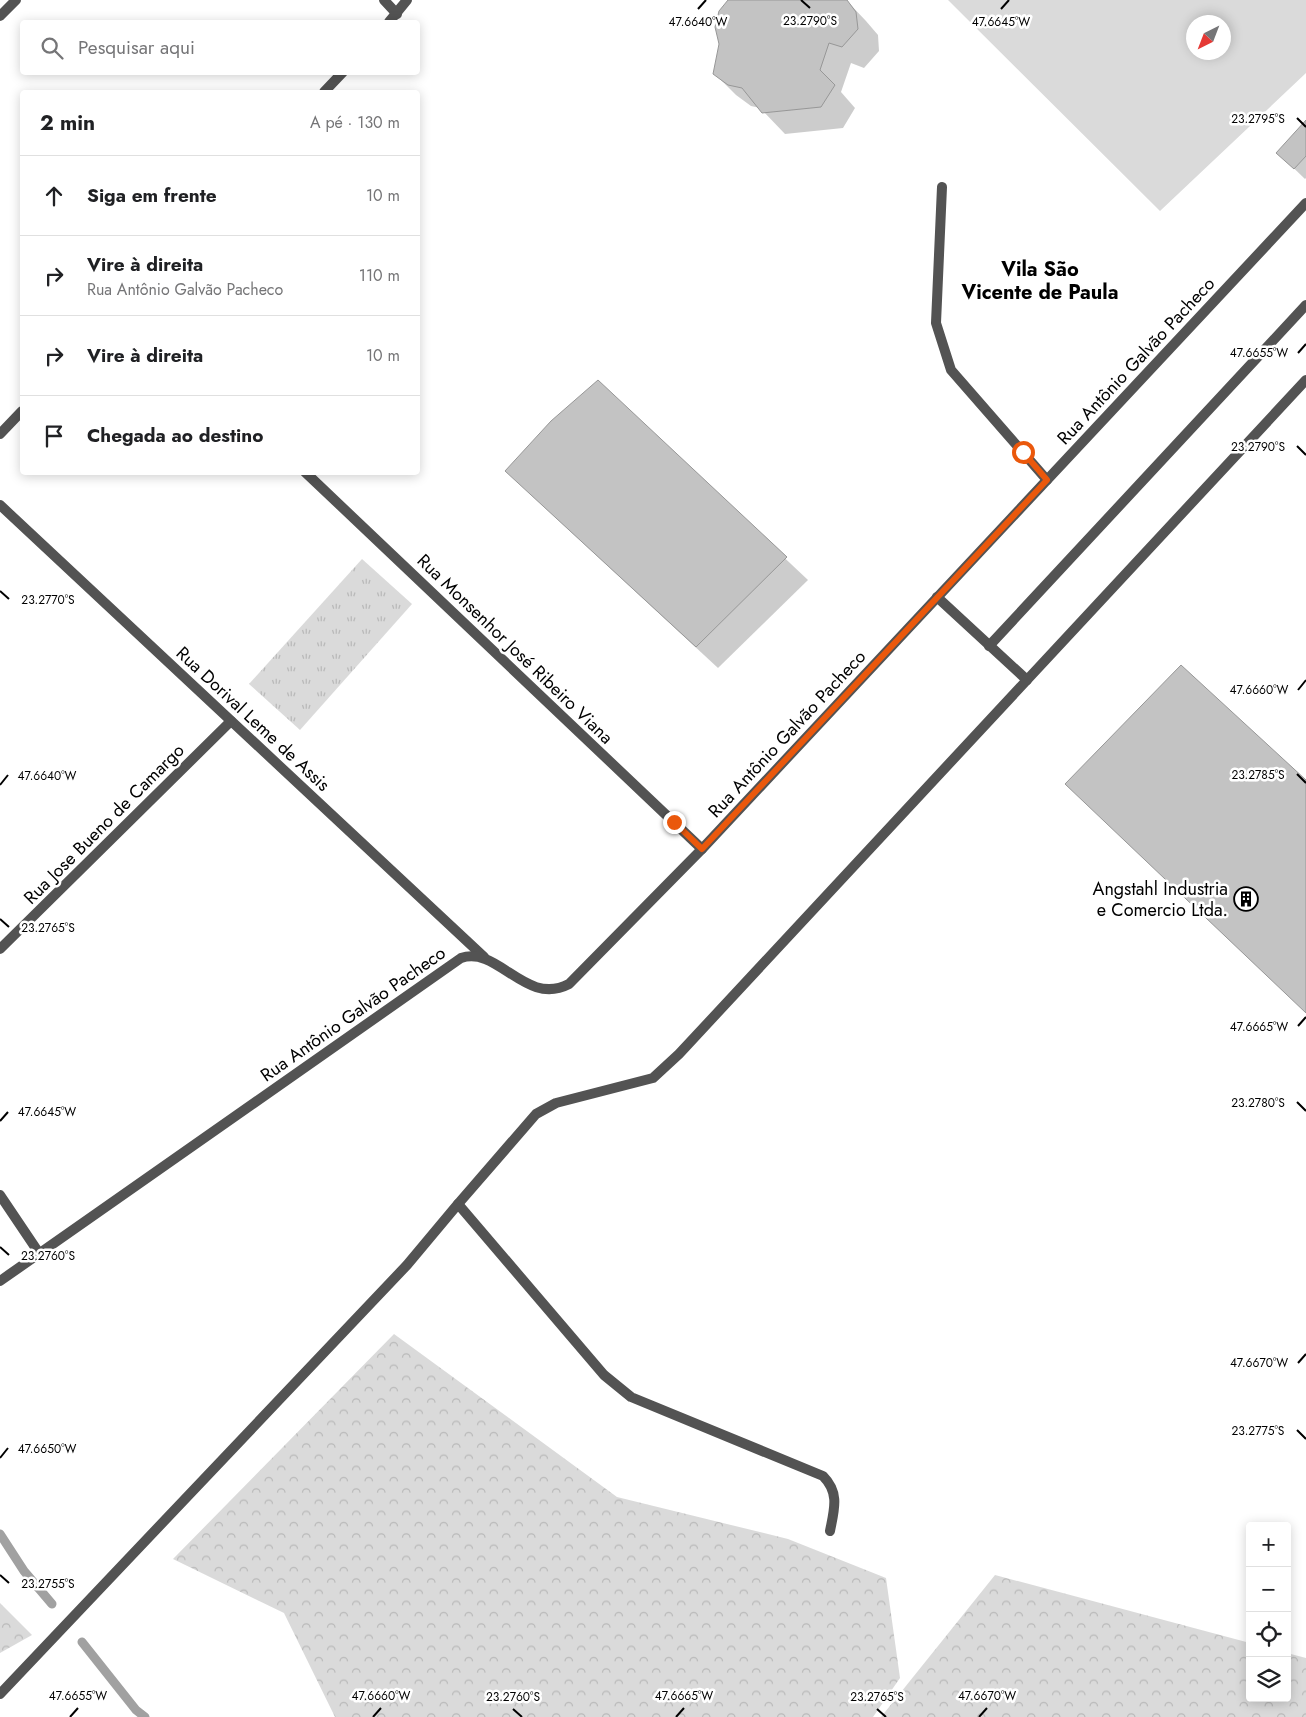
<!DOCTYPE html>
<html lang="pt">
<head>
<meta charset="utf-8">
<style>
	:root { --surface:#fff; --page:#f6f6f6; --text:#202124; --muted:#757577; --line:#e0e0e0 }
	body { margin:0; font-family:Jost,sans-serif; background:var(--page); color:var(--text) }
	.controls { position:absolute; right:15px; bottom:15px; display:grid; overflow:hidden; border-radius:5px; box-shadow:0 2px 12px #0003 }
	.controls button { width:45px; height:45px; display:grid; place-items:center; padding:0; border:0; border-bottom:1px solid var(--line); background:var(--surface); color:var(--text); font:25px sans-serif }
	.compass { position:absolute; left:1186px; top:15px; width:45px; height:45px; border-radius:50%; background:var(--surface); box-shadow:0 2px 12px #0003; rotate:222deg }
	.stop { position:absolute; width:15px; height:15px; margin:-11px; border:4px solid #ea580c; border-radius:50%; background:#fff }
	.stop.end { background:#ea580c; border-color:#fff; box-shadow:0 1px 5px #0008 }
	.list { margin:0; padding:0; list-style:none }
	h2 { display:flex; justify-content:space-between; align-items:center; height:65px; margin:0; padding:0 20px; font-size:21px }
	h2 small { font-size:16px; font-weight:400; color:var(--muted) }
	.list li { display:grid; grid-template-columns:32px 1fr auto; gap:15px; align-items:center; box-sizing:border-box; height:80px; padding:0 20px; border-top:1px solid var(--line) }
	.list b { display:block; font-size:19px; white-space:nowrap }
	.list p { margin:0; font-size:16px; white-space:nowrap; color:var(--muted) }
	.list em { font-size:16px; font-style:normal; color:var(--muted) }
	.icon { flex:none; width:28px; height:28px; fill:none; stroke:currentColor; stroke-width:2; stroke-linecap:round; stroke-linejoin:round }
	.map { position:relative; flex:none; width:1306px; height:1717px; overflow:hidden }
	.search { position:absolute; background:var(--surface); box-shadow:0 2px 12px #0003; left:20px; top:20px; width:400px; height:55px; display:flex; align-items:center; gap:12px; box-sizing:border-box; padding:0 18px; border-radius:5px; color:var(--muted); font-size:19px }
	.panel { position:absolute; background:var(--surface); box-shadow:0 2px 12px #0003; left:20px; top:90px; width:400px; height:385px; border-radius:5px }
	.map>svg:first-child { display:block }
	.grass { fill:url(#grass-tufts) }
	.forest { fill:url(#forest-crowns) }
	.garden { fill:#dadada; fill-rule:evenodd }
	.shadow { fill:#0003 }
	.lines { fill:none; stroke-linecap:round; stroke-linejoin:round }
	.stream { stroke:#a1a1a1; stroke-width:9 }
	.building { fill:#c3c3c3; stroke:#979797 }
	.service { stroke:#535353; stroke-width:10 }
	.minor { stroke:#535353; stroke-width:10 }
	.route { stroke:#ea580c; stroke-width:6 }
	.ticks { fill:none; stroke:#000; stroke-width:2 }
	.labels { text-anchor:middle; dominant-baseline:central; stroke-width:5; stroke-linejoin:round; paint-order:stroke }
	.street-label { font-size:18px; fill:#000; stroke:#fff }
	.poi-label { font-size:18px; fill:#000; stroke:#fff; text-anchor:end }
	.quarter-label { font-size:20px; font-weight:bold; fill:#000; stroke:#fff }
	.ticks-label { font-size:12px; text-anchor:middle; fill:#000; stroke:#fff; stroke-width:5; stroke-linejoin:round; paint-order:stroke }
</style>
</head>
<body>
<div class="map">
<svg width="1306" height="1717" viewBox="0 0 1306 1717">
	<defs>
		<pattern id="grass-tufts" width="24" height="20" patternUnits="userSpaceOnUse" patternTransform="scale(1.25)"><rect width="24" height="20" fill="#dadada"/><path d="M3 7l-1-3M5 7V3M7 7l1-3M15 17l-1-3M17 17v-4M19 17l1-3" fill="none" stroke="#b9b9b9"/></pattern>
		<pattern id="forest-crowns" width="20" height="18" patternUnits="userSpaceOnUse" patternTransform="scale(1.25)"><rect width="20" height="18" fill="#dadada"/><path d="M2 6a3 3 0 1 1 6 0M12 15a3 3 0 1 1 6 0" fill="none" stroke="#b9b9b9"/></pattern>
	</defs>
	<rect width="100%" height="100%" fill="#fff"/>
	<polygon class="grass" points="362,559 412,604 300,730 249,684"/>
	<g class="forest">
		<polygon points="394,1334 617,1497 788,1539 886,1578 900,1678 873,1717 335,1717 284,1613 173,1559"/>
		<polygon points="995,1575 1250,1643 1250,1698 1287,1698 1287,1653 1306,1658 1306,1717 881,1717"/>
		<polygon points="0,1603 32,1635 0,1653"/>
	</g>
	<path class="garden" d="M948,0H1306V73L1160,211ZM1194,22H1224V52H1194Z"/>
	<g class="shadow">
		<polygon points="730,0 846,0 866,21 878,35 879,51 864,68 851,63 841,92 855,108 843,128 785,134 760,108 751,106 736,95 714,73"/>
		<polygon points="1306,122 1306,178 1305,179 1278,153"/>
		<polygon points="598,382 808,580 718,668 528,492"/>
	</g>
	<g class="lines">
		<g class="stream">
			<polyline points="0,1534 24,1571 52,1604"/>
			<polyline points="82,1642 136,1710 145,1717"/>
		</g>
	</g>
	<g class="building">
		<polygon points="728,0 847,0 856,12 858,29 842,47 829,43 820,70 835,85 821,107 762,113 742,88 728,85 713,74 719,44 715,27 719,11"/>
		<polygon points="1306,120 1306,156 1294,169 1276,153"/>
		<polygon points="598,380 787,557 696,647 505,471 551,421"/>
		<polygon points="1181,665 1306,780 1306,1013 1065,784"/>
	</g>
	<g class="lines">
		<g class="service">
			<polyline points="942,187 936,323 951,370 1047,480"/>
			<polyline points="937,597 1027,680"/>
			<polyline points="989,646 1306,305"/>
			<polyline points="458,1204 536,1114 556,1103 653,1078 679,1054 1306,380"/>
		</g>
		<g class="minor">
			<polyline points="384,0 397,14"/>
			<polyline points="0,16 16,0"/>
			<polyline points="389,22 407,0"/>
			<polyline points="324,92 343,72"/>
			<polyline points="0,434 22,411"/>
			<polyline points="305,472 702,849"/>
			<polyline points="0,505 484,957"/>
			<polyline points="0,949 231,721"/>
			<polyline points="0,1195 39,1253"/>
			<path d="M0,1281L461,958C498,945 525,1007 569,984L702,849L1306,203"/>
			<path d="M0,1694L407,1265L458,1204L604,1375L631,1397L823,1476C840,1493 834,1510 830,1531"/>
		</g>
	</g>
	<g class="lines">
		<polyline class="route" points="674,822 702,849 1047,480 1023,452"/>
	</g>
	<path class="ticks" d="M801,0L810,8M698,9L706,0M1001,9L1009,0M1297,118L1306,127M1298,353L1306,344M1297,446L1306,455M0,591L9,599M1298,690L1306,680M1297,774L1306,783M0,785L8,775M0,919L9,927M1298,1026L1306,1017M1297,1102L1306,1111M0,1121L8,1112M0,1247L9,1255M1298,1363L1306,1354M1297,1430L1306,1439M0,1458L8,1448M0,1575L9,1583M513,1709L522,1717M877,1709L886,1717M70,1717L78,1708M373,1717L381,1708M676,1717L684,1708M979,1717L987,1708"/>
	<defs>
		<g id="building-ring" transform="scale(1.25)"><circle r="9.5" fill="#fff" stroke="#000" stroke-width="1.5"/><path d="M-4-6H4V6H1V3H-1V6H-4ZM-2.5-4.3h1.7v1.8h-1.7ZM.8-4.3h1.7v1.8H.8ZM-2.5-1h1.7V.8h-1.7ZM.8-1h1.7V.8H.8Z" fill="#000"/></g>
	</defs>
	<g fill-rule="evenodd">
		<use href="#building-ring" x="1246" y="899"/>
	</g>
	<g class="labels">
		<g class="street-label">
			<text transform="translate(1136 361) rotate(-47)">Rua Antônio Galvão Pacheco</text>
			<text transform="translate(515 649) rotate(44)">Rua Monsenhor José Ribeiro Viana</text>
			<text transform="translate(253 719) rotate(43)">Rua Dorival Leme de Assis</text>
			<text transform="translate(787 734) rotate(-47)">Rua Antônio Galvão Pacheco</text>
			<text transform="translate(104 824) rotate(-45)">Rua Jose Bueno de Camargo</text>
			<text transform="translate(353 1014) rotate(-35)">Rua Antônio Galvão Pacheco</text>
		</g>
		<g class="poi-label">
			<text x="1228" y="889">Angstahl Industria<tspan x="1228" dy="21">e Comercio Ltda.</tspan></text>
		</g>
		<g class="quarter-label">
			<text x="1040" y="269">Vila São<tspan x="1040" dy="23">Vicente de Paula</tspan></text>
		</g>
	</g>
	<g class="ticks-label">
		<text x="810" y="25">23.2790°S</text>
		<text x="698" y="26">47.6640°W</text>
		<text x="1001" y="26">47.6645°W</text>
		<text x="1258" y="123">23.2795°S</text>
		<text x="1259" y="357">47.6655°W</text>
		<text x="1258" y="451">23.2790°S</text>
		<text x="48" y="604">23.2770°S</text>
		<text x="1259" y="694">47.6660°W</text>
		<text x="1258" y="779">23.2785°S</text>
		<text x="47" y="780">47.6640°W</text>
		<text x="48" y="932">23.2765°S</text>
		<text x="1259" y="1031">47.6665°W</text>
		<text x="1258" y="1107">23.2780°S</text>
		<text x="47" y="1116">47.6645°W</text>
		<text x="48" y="1260">23.2760°S</text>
		<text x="1259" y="1367">47.6670°W</text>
		<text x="1258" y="1435">23.2775°S</text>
		<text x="47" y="1453">47.6650°W</text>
		<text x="48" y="1588">23.2755°S</text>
		<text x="78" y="1700">47.6655°W</text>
		<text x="381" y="1700">47.6660°W</text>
		<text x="684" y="1700">47.6665°W</text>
		<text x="987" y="1700">47.6670°W</text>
		<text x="513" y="1701">23.2760°S</text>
		<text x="877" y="1701">23.2765°S</text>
	</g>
</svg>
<div class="controls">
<button>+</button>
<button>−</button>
<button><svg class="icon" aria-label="locate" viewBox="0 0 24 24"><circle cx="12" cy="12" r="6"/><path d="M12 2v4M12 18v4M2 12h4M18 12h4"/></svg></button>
<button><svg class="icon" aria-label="layers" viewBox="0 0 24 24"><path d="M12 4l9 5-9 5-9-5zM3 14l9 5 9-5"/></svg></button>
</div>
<svg class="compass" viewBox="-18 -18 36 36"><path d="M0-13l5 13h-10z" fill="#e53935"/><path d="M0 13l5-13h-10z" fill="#757577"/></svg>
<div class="stop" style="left:1023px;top:452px"></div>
<div class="stop end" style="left:674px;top:822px"></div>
<div class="search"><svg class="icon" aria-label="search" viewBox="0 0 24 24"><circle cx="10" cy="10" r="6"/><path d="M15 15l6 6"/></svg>Pesquisar aqui</div>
<section class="panel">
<h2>2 min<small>A pé · 130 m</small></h2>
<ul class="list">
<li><svg class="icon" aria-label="ahead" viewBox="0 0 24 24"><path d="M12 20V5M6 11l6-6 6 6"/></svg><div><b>Siga em frente</b></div><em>10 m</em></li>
<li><svg class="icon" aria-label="right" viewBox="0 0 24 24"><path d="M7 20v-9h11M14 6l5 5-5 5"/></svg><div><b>Vire à direita</b><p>Rua Antônio Galvão Pacheco</p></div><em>110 m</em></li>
<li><svg class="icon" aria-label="right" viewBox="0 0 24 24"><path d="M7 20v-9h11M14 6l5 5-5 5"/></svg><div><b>Vire à direita</b></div><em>10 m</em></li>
<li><svg class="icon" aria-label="arrive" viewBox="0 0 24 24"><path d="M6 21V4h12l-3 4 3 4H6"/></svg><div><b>Chegada ao destino</b></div></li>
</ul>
</section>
</div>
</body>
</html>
